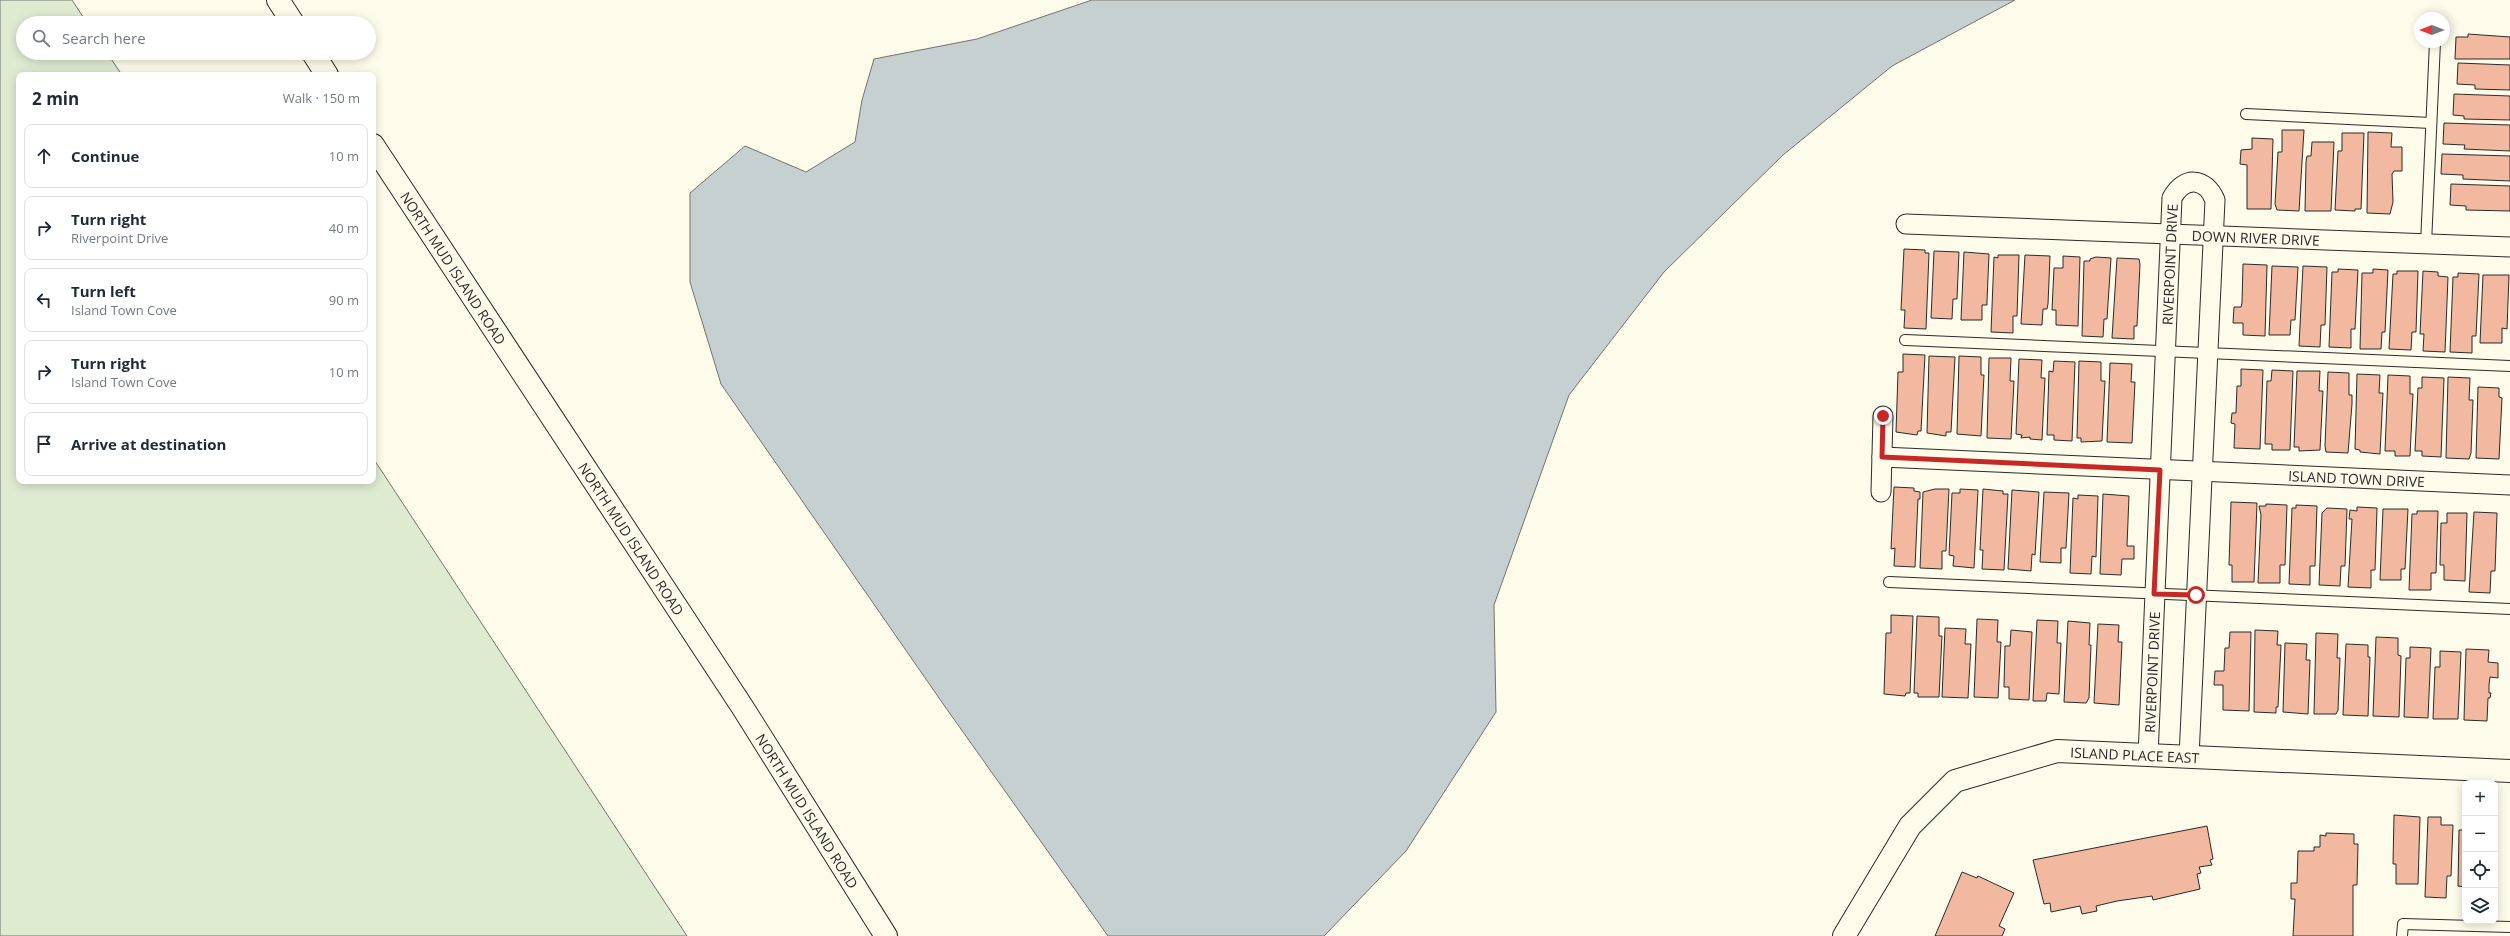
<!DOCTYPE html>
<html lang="en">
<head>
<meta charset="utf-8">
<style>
	:root { --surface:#fff; --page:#f6f6f7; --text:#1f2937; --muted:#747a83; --line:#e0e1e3 }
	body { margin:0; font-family:"Open Sans",sans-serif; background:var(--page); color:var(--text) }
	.controls { position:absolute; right:12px; bottom:12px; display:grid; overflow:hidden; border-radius:8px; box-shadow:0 2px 10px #0003 }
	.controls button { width:36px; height:36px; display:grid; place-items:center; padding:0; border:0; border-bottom:1px solid var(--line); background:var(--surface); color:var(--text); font:20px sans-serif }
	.compass { position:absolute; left:2414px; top:12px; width:36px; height:36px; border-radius:50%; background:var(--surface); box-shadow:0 2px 10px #0003; rotate:270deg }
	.stop { position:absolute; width:12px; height:12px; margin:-9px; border:3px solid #c62828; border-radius:50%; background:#fff }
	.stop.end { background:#c62828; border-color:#fff; box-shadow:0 1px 4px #0008 }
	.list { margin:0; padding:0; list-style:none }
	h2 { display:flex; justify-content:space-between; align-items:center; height:52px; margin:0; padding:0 16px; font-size:17px }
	h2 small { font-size:13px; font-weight:400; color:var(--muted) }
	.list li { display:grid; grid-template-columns:26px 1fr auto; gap:12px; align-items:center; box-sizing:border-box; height:64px; margin:0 8px 8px; padding:0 8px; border:1px solid var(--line); border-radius:8px }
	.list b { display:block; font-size:15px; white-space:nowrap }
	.list p { margin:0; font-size:13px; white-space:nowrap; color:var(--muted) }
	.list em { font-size:13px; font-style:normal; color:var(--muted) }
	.icon { flex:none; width:22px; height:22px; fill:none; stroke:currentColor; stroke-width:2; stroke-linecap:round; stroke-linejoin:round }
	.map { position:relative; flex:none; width:2510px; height:936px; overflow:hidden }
	.search { position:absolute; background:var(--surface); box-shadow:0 2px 10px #0003; left:16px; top:16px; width:360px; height:44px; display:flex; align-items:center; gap:10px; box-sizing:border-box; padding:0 14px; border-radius:22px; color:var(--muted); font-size:15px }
	.panel { position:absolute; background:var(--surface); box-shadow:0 2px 10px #0003; left:16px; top:72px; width:360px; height:412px; border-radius:8px }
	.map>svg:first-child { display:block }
	.green { fill:#deebd1; stroke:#74746e }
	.water { fill:#c7d0d0; stroke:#74746e }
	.building { fill:#f2b8a0; stroke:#2b2b2b }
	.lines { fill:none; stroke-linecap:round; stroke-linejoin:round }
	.lane-casing { stroke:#2b2b2b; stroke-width:12 }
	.street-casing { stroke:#2b2b2b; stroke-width:21 }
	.secondary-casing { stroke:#2b2b2b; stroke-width:24 }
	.lane { stroke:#fdfbea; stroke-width:10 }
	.street { stroke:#fdfbea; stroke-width:19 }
	.secondary { stroke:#fdfbea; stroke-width:22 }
	.route { stroke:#c62828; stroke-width:5 }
	.labels { text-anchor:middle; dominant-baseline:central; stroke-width:3; stroke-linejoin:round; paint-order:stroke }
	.street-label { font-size:14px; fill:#2b2b2b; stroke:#fdfbea }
</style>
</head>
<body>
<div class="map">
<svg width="2510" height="936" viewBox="0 0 2510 936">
	<rect width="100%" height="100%" fill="#fdfbea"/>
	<polygon class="green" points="0,0 72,0 87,23 23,23 23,53 107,53 122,75 19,75 19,481 373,481 373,458 687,936 0,936"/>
	<polygon class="water" points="1092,0 2015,0 1892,66 1783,155 1664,272 1569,395 1494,605 1496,712 1406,851 1324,936 1108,936 946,708 721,384 690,282 690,193 745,146 806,172 855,142 862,100 874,59 977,39"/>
	<g class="building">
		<polygon points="2468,34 2510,37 2510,59 2455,59 2456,37 2468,37"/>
		<polygon points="2458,63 2510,65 2510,90 2475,89 2475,85 2457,84"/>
		<polygon points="2454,94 2510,96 2510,120 2464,119 2464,116 2453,115"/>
		<polygon points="2444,123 2510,125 2510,151 2464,149 2465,145 2443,144"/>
		<polygon points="2282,130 2304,130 2299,211 2277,210 2275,204 2278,152 2282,152"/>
		<polygon points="2368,132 2392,133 2391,147 2402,147 2402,171 2394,171 2392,174 2393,202 2390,214 2367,213"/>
		<polygon points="2342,133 2364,133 2361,209 2355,209 2355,211 2335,210 2338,151 2342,151"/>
		<polygon points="2252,138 2273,139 2271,209 2247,209 2247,165 2240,164 2241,150 2252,149"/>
		<polygon points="2312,142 2334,142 2331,211 2305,211 2306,162 2307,156 2311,156"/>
		<polygon points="2442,154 2510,156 2510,181 2463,179 2463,175 2441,174"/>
		<polygon points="2451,184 2510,186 2510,211 2466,210 2466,206 2450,205"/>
		<polygon points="1904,249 1925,250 1925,253 1929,253 1926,329 1904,328 1905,310 1901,310"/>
		<polygon points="1934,251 1959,252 1957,299 1953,299 1952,319 1931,318"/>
		<polygon points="1964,252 1989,254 1987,301 1987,305 1982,305 1982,320 1961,320"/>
		<polygon points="1998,255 2019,255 2017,316 2013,316 2013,333 1991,332 1994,257 1998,258"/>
		<polygon points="2025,255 2050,256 2048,304 2047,309 2043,309 2042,325 2021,324"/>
		<polygon points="2063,256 2080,257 2078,326 2056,325 2056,310 2052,310 2054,268 2063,268"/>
		<polygon points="2096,257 2111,258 2107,319 2104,319 2103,337 2082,336 2084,261 2090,261 2090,259"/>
		<polygon points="2117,258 2139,259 2140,264 2137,326 2134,326 2134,339 2112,338"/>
		<polygon points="2243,264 2267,265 2265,336 2243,335 2243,323 2233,323 2234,307 2241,307 2242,303"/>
		<polygon points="2272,266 2298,267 2295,320 2291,320 2290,335 2269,335"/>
		<polygon points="2303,266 2327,267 2325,325 2321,325 2320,347 2299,346"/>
		<polygon points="2338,269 2358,270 2355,329 2351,329 2351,348 2329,347 2332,272 2338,272"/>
		<polygon points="2373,269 2388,270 2385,332 2382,332 2381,349 2360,349 2362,273 2373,273"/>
		<polygon points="2397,271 2418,271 2416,332 2412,332 2411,350 2389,349 2393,274 2397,274"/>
		<polygon points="2423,271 2438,272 2438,276 2448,277 2445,352 2423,351 2424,334 2420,334"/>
		<polygon points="2458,273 2479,274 2476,336 2472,336 2472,353 2450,352 2453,277 2458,277"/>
		<polygon points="2483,275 2509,275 2507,329 2502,328 2502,343 2480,343"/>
		<polygon points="1903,354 1925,355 1921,431 1918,431 1917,435 1896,432 1898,372 1903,372"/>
		<polygon points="1929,356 1955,357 1951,432 1946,432 1946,436 1927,433"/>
		<polygon points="1959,356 1981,357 1981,375 1984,375 1981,436 1957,434"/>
		<polygon points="1989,358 2011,358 2010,381 2014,381 2011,439 1987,438"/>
		<polygon points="2019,359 2042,360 2041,378 2045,378 2042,440 2030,439 2030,437 2021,438 2022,435 2016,434"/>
		<polygon points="2054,361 2075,362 2072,441 2054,440 2054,435 2047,435 2049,371 2053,372"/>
		<polygon points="2079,361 2101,362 2101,381 2105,381 2102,441 2081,442 2081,438 2077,438"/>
		<polygon points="2110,363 2132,364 2131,382 2135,382 2132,443 2107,442"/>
		<polygon points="2241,369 2263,370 2260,449 2234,448 2235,424 2231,423 2232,413 2236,413 2237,386 2241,386"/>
		<polygon points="2272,370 2293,371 2290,450 2272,450 2272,444 2265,444 2267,381 2271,381"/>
		<polygon points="2297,371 2320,371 2319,391 2323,391 2320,450 2299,451 2299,447 2294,447"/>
		<polygon points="2328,372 2349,373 2349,395 2352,395 2352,404 2348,453 2326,452 2325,446"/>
		<polygon points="2357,374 2380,375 2379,393 2383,393 2380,454 2360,452 2360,450 2355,449"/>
		<polygon points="2388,375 2410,376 2410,394 2413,394 2410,456 2395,456 2395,451 2385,451"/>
		<polygon points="2422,377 2444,378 2441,457 2422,456 2422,451 2415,451 2418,388 2422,388"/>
		<polygon points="2448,377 2470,378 2469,400 2473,400 2471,453 2469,459 2446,458"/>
		<polygon points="2478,387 2499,388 2499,397 2502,398 2499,459 2476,458"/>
		<polygon points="1894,487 1914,488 1914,491 1920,492 1920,499 1918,499 1915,567 1894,566 1895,548 1891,549"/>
		<polygon points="1935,489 1949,489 1946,551 1942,551 1942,569 1920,568 1923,492"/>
		<polygon points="1960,489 1978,490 1974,568 1953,566 1954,556 1949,555 1952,493 1960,493"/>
		<polygon points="1983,489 2003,491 2003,494 2008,494 2004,570 1982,569 1983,550 1980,550"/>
		<polygon points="2012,490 2039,492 2035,555 2032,554 2031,571 2008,569"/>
		<polygon points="2044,492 2069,493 2066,548 2061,548 2061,563 2040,562"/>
		<polygon points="2103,494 2129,496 2127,546 2134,546 2134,559 2122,559 2121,575 2100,574"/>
		<polygon points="2078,495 2098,496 2096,557 2092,556 2091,574 2070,573 2073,498 2078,499"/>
		<polygon points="2231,502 2257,503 2254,582 2232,582 2232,565 2229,565"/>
		<polygon points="2266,504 2287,505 2285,565 2280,565 2280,583 2258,583 2261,515 2259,506 2266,506"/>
		<polygon points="2296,505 2317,506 2315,566 2310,566 2310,585 2289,584 2292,508 2296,508"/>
		<polygon points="2357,507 2377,508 2375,570 2371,570 2371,588 2348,587 2352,519 2349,519 2350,510 2357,511"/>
		<polygon points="2327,508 2347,509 2345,566 2341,566 2340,586 2319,585 2322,513"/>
		<polygon points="2383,509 2408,509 2405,569 2401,569 2401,580 2380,580"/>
		<polygon points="2417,511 2438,511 2436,573 2431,573 2431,590 2409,590 2412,514 2417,514"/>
		<polygon points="2474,512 2497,513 2495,571 2491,571 2490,593 2469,592"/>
		<polygon points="2447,513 2467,513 2465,581 2444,580 2444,565 2440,565 2441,523 2447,523"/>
		<polygon points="1891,615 1913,616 1910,693 1906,693 1905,696 1884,694 1886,633 1891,633"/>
		<polygon points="1917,616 1939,617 1939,636 1942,636 1939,697 1918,697 1918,693 1914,693"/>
		<polygon points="1977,619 1998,620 1997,642 2001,642 1998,698 1974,697"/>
		<polygon points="2037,620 2058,621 2057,643 2061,643 2059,694 2047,693 2046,701 2033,701"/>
		<polygon points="2068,621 2090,623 2089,645 2091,645 2089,698 2086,703 2064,702"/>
		<polygon points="2098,624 2119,625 2118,642 2122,642 2119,705 2094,703"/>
		<polygon points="1945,628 1966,629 1965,644 1971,644 1968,698 1942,697"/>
		<polygon points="2011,630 2032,632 2029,700 2009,699 2009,687 2004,687 2005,646 2010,646"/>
		<polygon points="2255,630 2278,631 2277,645 2281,645 2278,707 2276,707 2276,713 2254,712"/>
		<polygon points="2230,632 2251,632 2249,711 2223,710 2223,685 2214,685 2215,671 2224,671 2225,648 2229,648"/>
		<polygon points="2316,633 2338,634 2337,658 2340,658 2338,710 2336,714 2314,714"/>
		<polygon points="2376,637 2398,638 2398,655 2401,656 2399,717 2373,716"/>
		<polygon points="2285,643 2307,644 2306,660 2310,660 2308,714 2283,712"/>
		<polygon points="2346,644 2368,645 2368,657 2370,657 2368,716 2343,715"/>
		<polygon points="2410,647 2431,648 2428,718 2404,717 2406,658 2410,658"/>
		<polygon points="2466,649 2489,650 2488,662 2498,663 2498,678 2490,677 2489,685 2489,693 2491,693 2490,698 2488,698 2487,721 2464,720"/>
		<polygon points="2440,651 2461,652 2458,719 2433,719 2435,667 2440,667"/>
		<polygon points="2394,815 2420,817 2418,884 2396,884 2396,864 2393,864"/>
		<polygon points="2428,817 2441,817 2441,825 2453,825 2451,876 2447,876 2446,898 2425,897"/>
		<polygon points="2207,826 2213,859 2210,860 2212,865 2199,867 2201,873 2197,874 2200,889 2153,900 2152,896 2117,901 2096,906 2097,911 2082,914 2080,906 2051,912 2050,903 2044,904 2033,860"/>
		<polygon points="2459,830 2465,830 2465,887 2458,886"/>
		<polygon points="2326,833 2354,834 2354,844 2358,844 2357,885 2353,885 2353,936 2293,936 2295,899 2291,899 2291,883 2297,883 2298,851 2314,851 2314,847 2320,847 2320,835 2326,836"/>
		<polygon points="1962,872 1977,878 1978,876 2014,893 1999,926 2005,929 2002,936 1935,936"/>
	</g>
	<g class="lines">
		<g class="lane-casing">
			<g id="lane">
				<polyline points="2246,114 2431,123"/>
				<polyline points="2426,244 2435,42"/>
				<polyline points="1905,340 2510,366"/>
				<polyline points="1889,582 2510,609"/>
				<polyline points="2402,936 2403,924 2510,927"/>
			</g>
		</g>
		<g class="street-casing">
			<g id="street">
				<path id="s1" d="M1906,224L2510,247"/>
				<path id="s2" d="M1882,457L2510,485"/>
				<polyline points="1881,492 1883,416"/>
				<path id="s3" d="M2148,756L2172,198C2184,176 2205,177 2215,200L2189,757"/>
			</g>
		</g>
		<g class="secondary-casing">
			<g id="secondary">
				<polyline points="278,0 293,23"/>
				<polyline points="313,53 327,75"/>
				<path id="s4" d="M373,145L743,708L886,936"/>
				<path id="s5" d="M1844,936L1910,826L1955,781L2057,751L2510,771"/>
			</g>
		</g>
		<use href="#lane" class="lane"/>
		<use href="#street" class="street"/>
		<use href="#secondary" class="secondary"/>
	</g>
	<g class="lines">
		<polyline class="route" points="1883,416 1882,457 2160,470 2154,594 2196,595"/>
	</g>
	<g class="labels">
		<g class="street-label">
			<text stroke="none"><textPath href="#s1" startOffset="350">DOWN RIVER DRIVE</textPath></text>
			<text stroke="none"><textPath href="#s3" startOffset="492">RIVERPOINT DRIVE</textPath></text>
			<text stroke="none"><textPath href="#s4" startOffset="147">NORTH MUD ISLAND ROAD</textPath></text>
			<text stroke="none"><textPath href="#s2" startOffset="475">ISLAND TOWN DRIVE</textPath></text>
			<text stroke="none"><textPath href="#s4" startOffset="471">NORTH MUD ISLAND ROAD</textPath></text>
			<text stroke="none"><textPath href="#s3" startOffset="84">RIVERPOINT DRIVE</textPath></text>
			<text stroke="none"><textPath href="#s5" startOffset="376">ISLAND PLACE EAST</textPath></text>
			<text stroke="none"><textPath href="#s4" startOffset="795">NORTH MUD ISLAND ROAD</textPath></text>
		</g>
	</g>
</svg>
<div class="controls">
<button>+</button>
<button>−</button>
<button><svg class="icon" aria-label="locate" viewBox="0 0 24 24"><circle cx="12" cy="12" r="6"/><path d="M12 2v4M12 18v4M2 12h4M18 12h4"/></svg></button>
<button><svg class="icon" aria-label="layers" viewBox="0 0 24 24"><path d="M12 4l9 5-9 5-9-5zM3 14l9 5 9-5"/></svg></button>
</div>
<svg class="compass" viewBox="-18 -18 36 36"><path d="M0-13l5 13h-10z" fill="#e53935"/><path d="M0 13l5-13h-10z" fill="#747a83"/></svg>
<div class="stop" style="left:2196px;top:595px"></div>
<div class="stop end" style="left:1883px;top:416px"></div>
<div class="search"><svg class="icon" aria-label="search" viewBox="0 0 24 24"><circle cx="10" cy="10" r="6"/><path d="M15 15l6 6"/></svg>Search here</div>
<section class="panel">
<h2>2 min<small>Walk · 150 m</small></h2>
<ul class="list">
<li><svg class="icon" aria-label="ahead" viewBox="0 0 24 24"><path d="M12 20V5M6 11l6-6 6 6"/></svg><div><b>Continue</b></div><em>10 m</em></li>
<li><svg class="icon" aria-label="right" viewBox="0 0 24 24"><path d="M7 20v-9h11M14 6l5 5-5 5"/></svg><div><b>Turn right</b><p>Riverpoint Drive</p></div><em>40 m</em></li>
<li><svg class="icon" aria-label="left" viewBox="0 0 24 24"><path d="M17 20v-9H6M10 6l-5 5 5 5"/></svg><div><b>Turn left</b><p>Island Town Cove</p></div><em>90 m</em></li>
<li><svg class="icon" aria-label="right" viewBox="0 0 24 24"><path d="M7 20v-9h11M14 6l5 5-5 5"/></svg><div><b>Turn right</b><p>Island Town Cove</p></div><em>10 m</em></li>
<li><svg class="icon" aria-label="arrive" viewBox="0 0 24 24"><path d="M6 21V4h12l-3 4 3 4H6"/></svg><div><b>Arrive at destination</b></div></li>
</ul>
</section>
</div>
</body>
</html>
